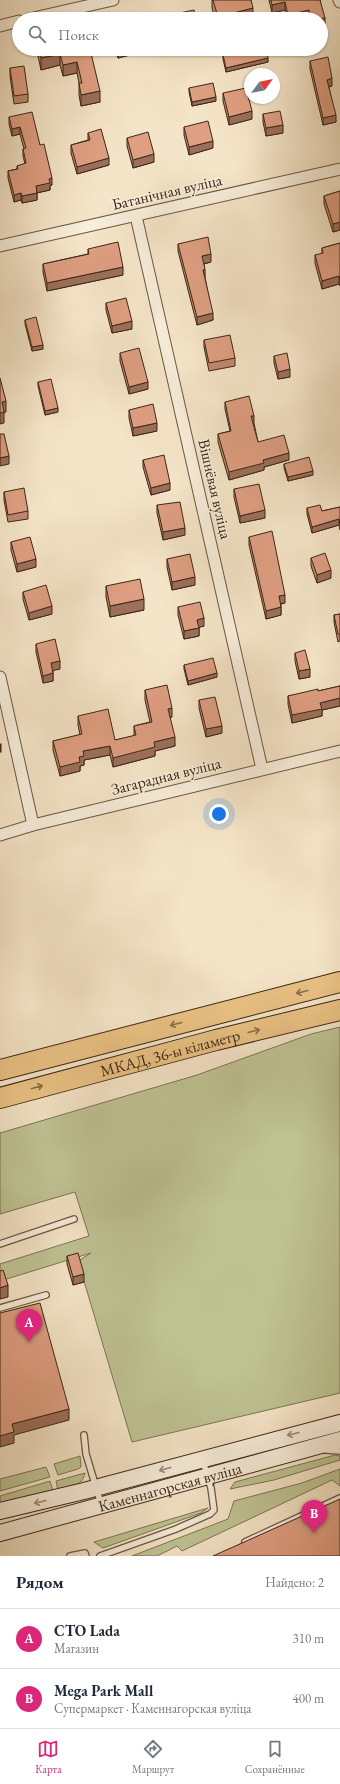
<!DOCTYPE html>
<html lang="ru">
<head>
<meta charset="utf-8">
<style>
	:root { --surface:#fff; --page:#f6f6f7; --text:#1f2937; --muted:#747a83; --line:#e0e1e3; --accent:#db2777 }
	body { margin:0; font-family:"EB Garamond",serif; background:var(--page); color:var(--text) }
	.compass { position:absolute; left:244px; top:68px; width:36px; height:36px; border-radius:50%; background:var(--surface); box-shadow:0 1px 3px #0004; rotate:57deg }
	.you { position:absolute; left:219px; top:814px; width:14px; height:14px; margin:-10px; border:3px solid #fff; border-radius:50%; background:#1a73e8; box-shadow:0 0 0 6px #1a73e833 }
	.badge { display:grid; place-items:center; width:26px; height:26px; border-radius:50%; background:var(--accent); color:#fff; font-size:13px; font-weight:700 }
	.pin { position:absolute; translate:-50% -33px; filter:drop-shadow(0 1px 2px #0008) }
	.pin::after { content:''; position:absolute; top:21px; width:14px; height:12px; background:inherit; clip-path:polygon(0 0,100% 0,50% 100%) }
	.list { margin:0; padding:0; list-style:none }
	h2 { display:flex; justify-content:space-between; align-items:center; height:52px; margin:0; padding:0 16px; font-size:17px }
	h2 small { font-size:13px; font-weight:400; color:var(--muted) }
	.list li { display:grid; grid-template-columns:26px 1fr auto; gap:12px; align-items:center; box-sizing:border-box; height:60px; padding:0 16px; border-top:1px solid var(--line) }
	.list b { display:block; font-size:15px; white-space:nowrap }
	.list p { margin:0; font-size:13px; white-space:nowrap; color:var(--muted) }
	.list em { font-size:13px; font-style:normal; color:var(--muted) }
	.icon { flex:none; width:22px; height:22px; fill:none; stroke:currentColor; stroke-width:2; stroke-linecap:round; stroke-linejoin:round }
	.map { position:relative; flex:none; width:340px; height:1556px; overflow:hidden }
	.search { position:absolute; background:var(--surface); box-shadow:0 1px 3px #0004; left:12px; right:12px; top:12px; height:44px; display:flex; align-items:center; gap:10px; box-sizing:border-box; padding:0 14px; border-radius:22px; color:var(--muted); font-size:15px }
	.sheet { height:172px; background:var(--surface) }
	nav { display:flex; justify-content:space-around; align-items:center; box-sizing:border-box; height:56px; border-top:1px solid var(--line); background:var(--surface); font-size:11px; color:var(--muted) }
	nav a { display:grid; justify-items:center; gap:2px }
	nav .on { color:var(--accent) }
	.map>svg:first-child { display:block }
	.green { fill:#bfc394; stroke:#7e7556 }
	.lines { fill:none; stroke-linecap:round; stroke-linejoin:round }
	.lane-casing { stroke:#6a5643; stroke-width:8 }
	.street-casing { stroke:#6a5643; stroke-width:13 }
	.secondary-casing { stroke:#3c2717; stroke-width:18 }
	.highway-casing { stroke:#3c2717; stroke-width:22 }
	.lane { stroke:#f8eedb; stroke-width:5.5 }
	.street { stroke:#f8eedb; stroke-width:11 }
	.secondary { stroke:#f8eedb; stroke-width:16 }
	.highway { stroke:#eac284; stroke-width:20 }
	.wall { fill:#c08970; stroke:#3c2717 }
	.shaded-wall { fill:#9c6f5b; stroke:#3c2717 }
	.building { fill:#df9f82; stroke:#3c2717 }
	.oneway { stroke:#8a6d48 }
	.oneway2 { stroke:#9a8a79 }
	.labels { text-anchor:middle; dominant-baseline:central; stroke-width:3; stroke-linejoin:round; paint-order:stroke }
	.street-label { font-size:16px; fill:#3c2717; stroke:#f8eedb }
</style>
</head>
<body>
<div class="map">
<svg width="340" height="1556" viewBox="0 0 340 1556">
	<rect width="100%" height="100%" fill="#f5e5c8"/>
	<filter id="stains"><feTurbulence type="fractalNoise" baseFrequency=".005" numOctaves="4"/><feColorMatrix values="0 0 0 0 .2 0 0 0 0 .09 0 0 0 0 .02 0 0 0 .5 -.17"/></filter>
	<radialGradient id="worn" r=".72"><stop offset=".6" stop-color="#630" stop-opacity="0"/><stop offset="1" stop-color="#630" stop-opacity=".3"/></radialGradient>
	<g class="green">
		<polygon points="340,1027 340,1393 132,1442 78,1261 91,1253 0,1281 0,1264 89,1236 75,1192 0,1214 0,1133 197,1075 311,1034"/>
		<polygon points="335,1455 340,1456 340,1460 274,1480 230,1489 235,1482"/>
		<polygon points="80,1456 81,1467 78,1469 58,1475 54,1464"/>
		<polygon points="46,1467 50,1477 0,1491 0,1479"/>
		<polygon points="340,1469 340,1486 332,1480 182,1551 177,1546 157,1556 132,1556 228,1519 234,1501 302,1483"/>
		<path d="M85,1473C82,1487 70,1487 58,1490L56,1481Z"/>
		<polygon points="50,1481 53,1491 0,1503 0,1496"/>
		<polygon points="208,1508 201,1513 103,1548 94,1542"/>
	</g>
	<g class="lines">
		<g class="lane-casing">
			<g id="lane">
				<polyline points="0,1244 74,1219"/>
				<polyline points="0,1308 46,1295"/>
				<polyline points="84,1435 86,1454 101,1504"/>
				<polyline points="326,1450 340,1451"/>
				<polyline points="245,1542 340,1498"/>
				<polyline points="70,1556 85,1553 86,1556"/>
				<polyline points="100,1556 176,1529 210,1514 214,1510 211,1488 203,1461"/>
			</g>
		</g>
		<g class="street-casing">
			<g id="street">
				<polyline points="339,0 340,2"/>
				<polyline points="29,19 113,0"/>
				<polyline points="0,26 19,21"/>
				<polyline points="136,216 262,769"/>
				<polyline points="0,246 340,169"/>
				<polyline points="0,677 33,825"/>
				<polyline points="0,835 33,825 340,751"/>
			</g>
		</g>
		<g class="secondary-casing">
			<g id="secondary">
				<polyline points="0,1511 84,1491 340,1423"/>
				<path id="s1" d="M0,1533L340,1440"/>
			</g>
		</g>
		<g class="highway-casing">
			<g id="highway">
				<polyline points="0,1070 340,982"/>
				<path id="s2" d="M0,1098L216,1040L340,1010"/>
			</g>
		</g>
		<use href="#lane" class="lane"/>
		<use href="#street" class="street"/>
		<use href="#secondary" class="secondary"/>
		<use href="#highway" class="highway"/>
	</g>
	<g class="wall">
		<polygon points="212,0 251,0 253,19 215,19 212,8"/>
		<polygon points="269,0 320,0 325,26 321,27 321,19 309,19 309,18 305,19 287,19 285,10 272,13"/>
		<polygon points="38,49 90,49 100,102 81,106 79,95 79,83 77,73 63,76 60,65 41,70 38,56"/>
		<polygon points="115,49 146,49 146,51 118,58"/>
		<polygon points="240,49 266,49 268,62 226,72 223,59 223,55 241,51"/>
		<polygon points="310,61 332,86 329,87 336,122 323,125 310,69"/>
		<polygon points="10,68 28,94 28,102 14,104 10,76"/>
		<polygon points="189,88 216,101 192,106 189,92"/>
		<polygon points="223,93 252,119 229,125 223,101"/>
		<polygon points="263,114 283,133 266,136 263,122"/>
		<polygon points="9,117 40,145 52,185 50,185 50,190 37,193 37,200 22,203 21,200 14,202 8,178 8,171 17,169 17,166 25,164 23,156 23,149 24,149 20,134 12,136 9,124"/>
		<polygon points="184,127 213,148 189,155 184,135"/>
		<polygon points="88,133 109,165 77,174 71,153 71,145 88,140"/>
		<polygon points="127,138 154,162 133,168 127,146"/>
		<polygon points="340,191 340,230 333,232 324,204 324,196"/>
		<polygon points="340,243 340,286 339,284 322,289 315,263 315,255 322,254 322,248"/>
		<polygon points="178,244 211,262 204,264 205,277 213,320 197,325 178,251"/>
		<polygon points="88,249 123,275 47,291 43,272 43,264 88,254"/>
		<polygon points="106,303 132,329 112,333 106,310"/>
		<polygon points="25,320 43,349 32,351 25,324"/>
		<polygon points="204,340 235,358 235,366 209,371 204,347"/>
		<polygon points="120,353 148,389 129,394 120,361"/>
		<polygon points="274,356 290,377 278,379 274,363"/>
		<polygon points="38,382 58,412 45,415 38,386"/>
		<polygon points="225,402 254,423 258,442 289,460 264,467 264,470 229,480 218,442 218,434 230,431 225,409"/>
		<polygon points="129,410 157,431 133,436 129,418"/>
		<polygon points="143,460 170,490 151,495 143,467"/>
		<polygon points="284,464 313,475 288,481 284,468"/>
		<polygon points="234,489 265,518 240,523 234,497"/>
		<polygon points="4,492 28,511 28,519 8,522 4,500"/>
		<polygon points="157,505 185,535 163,540 157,513"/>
		<polygon points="340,507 340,530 339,525 312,533 307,514 307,508 322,511"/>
		<polygon points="249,537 285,603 281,604 281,615 266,619 249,545"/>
		<polygon points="11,542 36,567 17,572 11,550"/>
		<polygon points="311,558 331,578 317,583 311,566"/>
		<polygon points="167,559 195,585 172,590 167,567"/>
		<polygon points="106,586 144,610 110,617 106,597"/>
		<polygon points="23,592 52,614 29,620 23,599"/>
		<polygon points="178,607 204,626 199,627 199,636 184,639 178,615"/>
		<polygon points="340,614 340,641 338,642 334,622 334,615"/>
		<polygon points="36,644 60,669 53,670 53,681 43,683 36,652"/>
		<polygon points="295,653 310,677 299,679 295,661"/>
		<polygon points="184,665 217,677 188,685 184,669"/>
		<polygon points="340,686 340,706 322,710 322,716 292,723 288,704 288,696 318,691"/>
		<polygon points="145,690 172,717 170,718 175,746 155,751 155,756 113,767 110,755 84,760 84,765 80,766 80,771 60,776 53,750 53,741 80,735 78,725 78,716 115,740 134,736 134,726 150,722 145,700"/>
		<polygon points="199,700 222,733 206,737 199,708"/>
		<polygon points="67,1256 84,1282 73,1285 67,1264"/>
	</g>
	<g class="shaded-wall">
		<polygon points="285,2 285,10 272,13 272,5"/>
		<polygon points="253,8 253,19 218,19 218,17"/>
		<polygon points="309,10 309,18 305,19 288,19 288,15"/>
		<polygon points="325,18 325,26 321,27 321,19"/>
		<polygon points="125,49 146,49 146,51 118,58 118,51"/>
		<polygon points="60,54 60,65 41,70 41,58"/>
		<polygon points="268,58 268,62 226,72 226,68"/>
		<polygon points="77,62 77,73 63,76 63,65"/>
		<polygon points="332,78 332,86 327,87 327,80"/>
		<polygon points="100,91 100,102 81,106 81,95"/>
		<polygon points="216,97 216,101 192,106 192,102"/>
		<polygon points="252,111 252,119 229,125 229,117"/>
		<polygon points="336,115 336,122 323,125 323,118"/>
		<polygon points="283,125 283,133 266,136 266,128"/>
		<polygon points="20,127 20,134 12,136 12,129"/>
		<polygon points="213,141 213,148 189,155 189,147"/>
		<polygon points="154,154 154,162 133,168 133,160"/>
		<polygon points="109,158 109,165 77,174 77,167"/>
		<polygon points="52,178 52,185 50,185 50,190 36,193 36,186 49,179"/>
		<polygon points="21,193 21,200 14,202 14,195"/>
		<polygon points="37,193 37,200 22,203 22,196"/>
		<polygon points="340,222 340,230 333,232 333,224"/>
		<polygon points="211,254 211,262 202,264 202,256"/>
		<polygon points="123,267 123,275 47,291 47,283"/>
		<polygon points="205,269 205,277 203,278 203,270"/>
		<polygon points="339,276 339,284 322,289 322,281"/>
		<polygon points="213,313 213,320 197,325 197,317"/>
		<polygon points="132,321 132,329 112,333 112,326"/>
		<polygon points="43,345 43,349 32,351 32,347"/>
		<polygon points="290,369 290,377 278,379 278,372"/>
		<polygon points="148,382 148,389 129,394 129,387"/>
		<polygon points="6,401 6,412 4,413 4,423 0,424 0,413 2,402"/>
		<polygon points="58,408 58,412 45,415 45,411"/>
		<polygon points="251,416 254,416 254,423 251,424"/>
		<polygon points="157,423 157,431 133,436 133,428"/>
		<polygon points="289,453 289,460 264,467 264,470 229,480 229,472 263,460"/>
		<polygon points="9,456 9,464 0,466 0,458"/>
		<polygon points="313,471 313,475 288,481 288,477"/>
		<polygon points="170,483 170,490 151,495 151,488"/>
		<polygon points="265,510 265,518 240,523 240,516"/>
		<polygon points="339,519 339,525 312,533 312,527"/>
		<polygon points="185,528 185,535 163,540 163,532"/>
		<polygon points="36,559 36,567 17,572 17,564"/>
		<polygon points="331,570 331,578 317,583 317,575"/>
		<polygon points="195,577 195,585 172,590 172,582"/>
		<polygon points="285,595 285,603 279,604 279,596"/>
		<polygon points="144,599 144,610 110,617 110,606"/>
		<polygon points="52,606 52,614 29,620 29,613"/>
		<polygon points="281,607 281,615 266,619 266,611"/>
		<polygon points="204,618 204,626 197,628 197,620"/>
		<polygon points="199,628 199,636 184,639 184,631"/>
		<polygon points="60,661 60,669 51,671 51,663"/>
		<polygon points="310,669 310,677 299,679 299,671"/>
		<polygon points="53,673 53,681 43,683 43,676"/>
		<polygon points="217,673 217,677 188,685 188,681"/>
		<polygon points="340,698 340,706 322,710 322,716 292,723 292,715 320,703"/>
		<polygon points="172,708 172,717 168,718 168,709"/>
		<polygon points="222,726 222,733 206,737 206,729"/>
		<polygon points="175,737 175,746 155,751 155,756 113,767 113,758 154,742"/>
		<rect x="0" y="744" width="1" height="8"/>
		<polygon points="110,746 110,755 84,760 84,765 80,766 80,771 60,776 60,767 83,751"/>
		<polygon points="84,1274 84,1282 73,1285 73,1277"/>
		<polygon points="8,1285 8,1297 0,1299 0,1288"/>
		<polygon points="69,1409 69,1420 14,1435 14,1443 0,1447 0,1436 12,1424"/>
	</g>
	<g class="building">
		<polygon points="213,0 251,0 253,8 218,17"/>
		<polygon points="271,0 320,0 325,18 320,19 311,19 309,10 288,15 285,2 272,5"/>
		<polygon points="194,10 196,19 165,19 165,16"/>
		<polygon points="39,49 90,49 100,91 81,95 79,83 82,83 77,62 63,65 60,54 41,58"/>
		<polygon points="117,49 125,49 118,51"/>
		<polygon points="241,49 266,49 268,58 226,68 223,55 242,50"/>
		<polygon points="328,57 332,78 327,80 336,115 323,118 310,61"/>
		<polygon points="24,66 28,94 14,96 10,68"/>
		<polygon points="213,83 216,97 192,102 189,88"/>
		<polygon points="246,88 252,111 229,117 223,93"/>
		<polygon points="280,111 283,125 266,128 263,114"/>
		<polygon points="32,112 40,145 44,144 52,178 49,179 50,183 36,186 37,193 22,196 21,193 14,195 8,171 18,169 17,166 26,163 23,149 26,148 20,127 12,129 9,117"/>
		<polygon points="208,121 213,141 189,147 184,127"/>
		<polygon points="101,129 109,158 77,167 71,145 90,140 88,133"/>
		<polygon points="148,132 154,154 133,160 127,138"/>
		<polygon points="340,191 340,222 333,224 324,196"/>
		<polygon points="208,237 211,254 202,256 205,269 203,270 213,313 197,317 178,244"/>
		<polygon points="118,242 123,267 47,283 43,264 89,254 88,249"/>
		<polygon points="340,243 340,279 339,276 322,281 315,255 323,253 322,248"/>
		<polygon points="126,298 132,321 112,326 106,303"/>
		<polygon points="36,317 43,345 32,347 25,320"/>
		<polygon points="230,335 235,358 209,363 204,340"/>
		<polygon points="139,348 148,382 129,387 120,353"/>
		<polygon points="287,353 290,369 278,372 274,356"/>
		<polygon points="0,378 6,401 2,402 4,412 0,413"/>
		<polygon points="51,379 58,408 45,411 38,382"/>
		<polygon points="249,396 254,416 251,416 258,442 284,435 289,453 263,460 264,463 229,472 218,434 231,431 225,402"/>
		<polygon points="153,404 157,423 133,428 129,410"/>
		<polygon points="0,434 4,434 9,456 0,458"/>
		<polygon points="164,455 170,483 151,488 143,460"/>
		<polygon points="309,457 313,471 288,477 284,464"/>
		<polygon points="259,484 265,510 240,516 234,489"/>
		<polygon points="24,488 28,511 8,515 4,492"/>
		<polygon points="180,502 185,528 163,532 157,505"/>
		<polygon points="320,505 322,511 340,507 340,524 339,519 312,527 307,508"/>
		<polygon points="272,531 285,595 279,596 281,607 266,611 249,537"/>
		<polygon points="30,537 36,559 17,564 11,542"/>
		<polygon points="325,553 331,570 317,575 311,558"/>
		<polygon points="190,554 195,577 172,582 167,559"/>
		<polygon points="140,579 144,599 110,606 106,586"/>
		<polygon points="46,585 52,606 29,613 23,592"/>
		<polygon points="200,602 204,618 197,620 199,628 184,631 178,607"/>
		<polygon points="340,614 340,634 338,634 334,615"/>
		<polygon points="55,639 60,661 51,663 53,673 43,676 36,644"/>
		<polygon points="305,650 310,669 299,671 295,653"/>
		<polygon points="213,658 217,673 188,681 184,665"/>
		<polygon points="167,685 172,708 168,709 175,737 154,742 155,747 113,758 110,746 83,751 84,756 79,757 80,762 60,767 53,741 82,734 78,716 108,709 115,740 136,735 134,726 152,722 145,690"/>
		<polygon points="340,686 340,698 320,703 322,709 292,715 288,696 318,689 318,691"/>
		<polygon points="215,697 222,726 206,729 199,700"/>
		<polygon points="78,1253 84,1274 73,1277 67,1256"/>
		<polygon points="3,1270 8,1285 0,1288 0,1271"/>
		<polygon points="40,1303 69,1409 12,1424 14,1432 0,1436 0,1313"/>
		<polygon points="340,1499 340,1556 213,1556"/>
	</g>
	<defs><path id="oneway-shaft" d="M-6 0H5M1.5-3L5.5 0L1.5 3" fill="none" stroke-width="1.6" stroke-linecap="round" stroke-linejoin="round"/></defs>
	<g class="oneway">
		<use href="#oneway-shaft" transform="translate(302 992) rotate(166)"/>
		<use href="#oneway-shaft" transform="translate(176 1024) rotate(165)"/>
		<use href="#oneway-shaft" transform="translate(254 1031) rotate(-14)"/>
		<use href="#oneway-shaft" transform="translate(37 1087) rotate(-16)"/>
	</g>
	<g class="oneway2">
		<use href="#oneway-shaft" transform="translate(293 1434) rotate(166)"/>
		<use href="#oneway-shaft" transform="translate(165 1469) rotate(165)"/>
		<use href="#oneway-shaft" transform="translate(40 1502) rotate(166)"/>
	</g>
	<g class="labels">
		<g class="street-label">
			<text transform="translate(167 192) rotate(-13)">Батанічная вуліца</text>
			<text transform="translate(215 489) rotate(77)">Вішнёвая вуліца</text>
			<text transform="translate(166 776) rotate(-14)">Загарадная вуліца</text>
			<text stroke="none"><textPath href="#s2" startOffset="176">МКАД, 36-ы кіламетр</textPath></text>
			<text stroke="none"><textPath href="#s1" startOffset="176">Каменнагорская вуліца</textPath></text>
		</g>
	</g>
	<rect width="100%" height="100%" filter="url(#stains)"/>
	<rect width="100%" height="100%" fill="url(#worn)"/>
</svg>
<svg class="compass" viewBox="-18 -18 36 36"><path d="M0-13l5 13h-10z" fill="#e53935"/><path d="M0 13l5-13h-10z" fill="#747a83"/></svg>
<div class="you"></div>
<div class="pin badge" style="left:29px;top:1342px">A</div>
<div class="pin badge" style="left:314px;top:1533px">B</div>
<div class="search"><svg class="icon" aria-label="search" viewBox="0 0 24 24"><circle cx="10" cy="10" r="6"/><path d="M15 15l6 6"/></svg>Поиск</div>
</div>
<section class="sheet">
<h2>Рядом<small>Найдено: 2</small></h2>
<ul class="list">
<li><span class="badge">A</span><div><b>СТО Lada</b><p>Магазин</p></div><em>310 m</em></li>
<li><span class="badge">B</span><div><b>Mega Park Mall</b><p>Супермаркет · Каменнагорская вуліца</p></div><em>400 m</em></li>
</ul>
</section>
<nav>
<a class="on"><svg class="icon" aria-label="map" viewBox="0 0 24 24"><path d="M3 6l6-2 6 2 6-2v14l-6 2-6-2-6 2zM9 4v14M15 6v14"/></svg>Карта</a>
<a><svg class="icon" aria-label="directions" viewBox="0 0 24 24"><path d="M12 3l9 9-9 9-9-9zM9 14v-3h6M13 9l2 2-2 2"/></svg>Маршрут</a>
<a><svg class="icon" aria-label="saved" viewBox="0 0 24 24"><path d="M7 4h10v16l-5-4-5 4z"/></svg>Сохранённые</a>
</nav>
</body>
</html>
